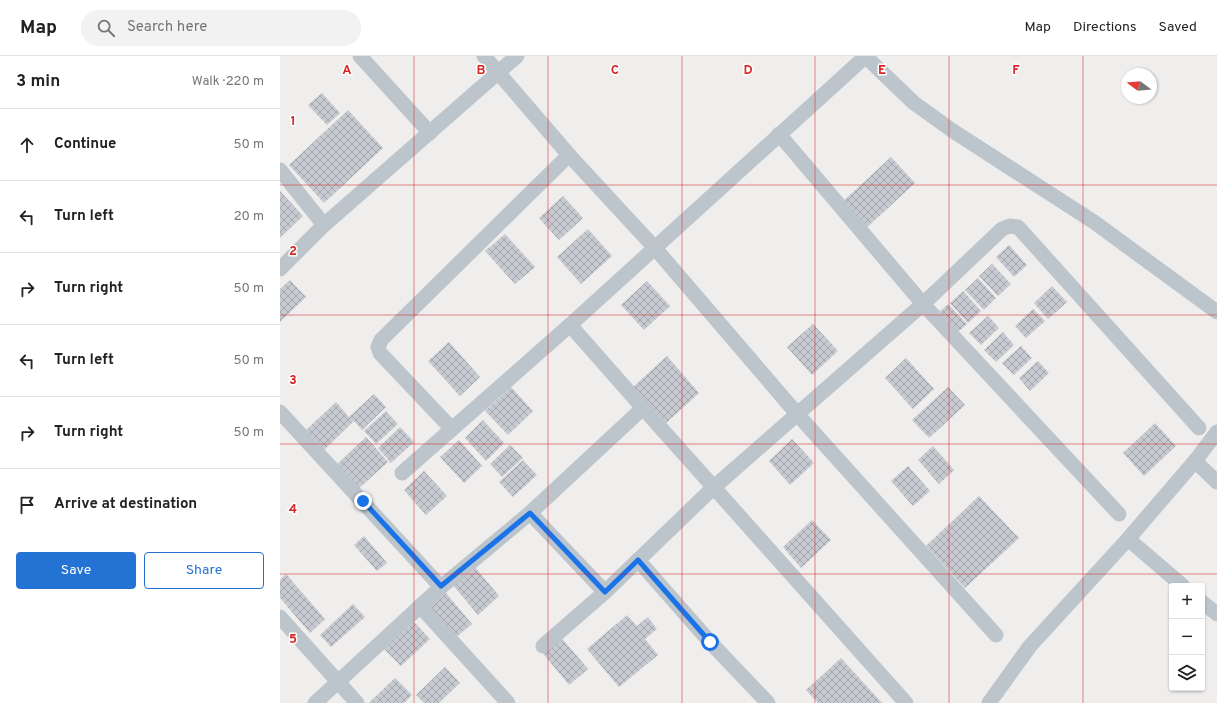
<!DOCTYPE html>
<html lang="en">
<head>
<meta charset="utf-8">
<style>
	:root { --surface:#fff; --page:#f2f2f2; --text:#222; --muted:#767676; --line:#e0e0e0; --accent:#2373d4 }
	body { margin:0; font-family:Overpass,sans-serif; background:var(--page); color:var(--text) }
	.controls { position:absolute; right:12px; bottom:12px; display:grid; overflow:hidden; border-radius:4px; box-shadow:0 1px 3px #0004 }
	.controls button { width:36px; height:36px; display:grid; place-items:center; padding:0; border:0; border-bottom:1px solid var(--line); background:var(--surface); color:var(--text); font:20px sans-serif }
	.compass { position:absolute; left:841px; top:12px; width:36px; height:36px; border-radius:50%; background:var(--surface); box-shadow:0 1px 3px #0004; rotate:286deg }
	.stop { position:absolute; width:12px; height:12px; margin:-9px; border:3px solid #1a73e8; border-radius:50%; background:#fff }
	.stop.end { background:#1a73e8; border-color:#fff; box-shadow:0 1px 4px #0008 }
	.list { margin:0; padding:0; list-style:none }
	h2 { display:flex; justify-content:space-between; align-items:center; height:52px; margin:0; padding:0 16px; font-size:17px }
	h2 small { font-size:13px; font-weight:400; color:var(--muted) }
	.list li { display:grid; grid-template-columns:26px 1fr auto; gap:12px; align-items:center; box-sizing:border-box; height:72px; padding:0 16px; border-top:1px solid var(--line) }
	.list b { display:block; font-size:15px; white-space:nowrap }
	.list em { font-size:13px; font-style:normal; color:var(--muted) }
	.actions { display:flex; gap:8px; padding:12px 16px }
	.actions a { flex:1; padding:9px 0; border:1px solid var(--accent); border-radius:4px; text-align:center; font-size:14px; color:var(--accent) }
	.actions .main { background:var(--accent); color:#fff }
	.icon { flex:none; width:22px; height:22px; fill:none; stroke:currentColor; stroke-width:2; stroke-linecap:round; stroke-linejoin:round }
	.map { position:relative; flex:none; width:937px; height:647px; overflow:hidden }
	header { display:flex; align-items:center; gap:24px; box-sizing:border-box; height:56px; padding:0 20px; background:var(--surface); border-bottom:1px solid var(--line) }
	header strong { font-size:19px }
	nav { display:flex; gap:22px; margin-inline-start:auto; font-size:14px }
	.search { width:280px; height:36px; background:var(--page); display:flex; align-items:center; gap:10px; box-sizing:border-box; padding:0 14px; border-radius:22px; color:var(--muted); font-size:15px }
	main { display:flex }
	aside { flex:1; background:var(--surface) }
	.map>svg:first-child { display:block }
	.building { fill:url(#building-cross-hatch) }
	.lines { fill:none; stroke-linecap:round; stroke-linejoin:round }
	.minor { stroke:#bcc5cc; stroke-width:15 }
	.route { stroke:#1a73e8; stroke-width:5 }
	.grid { fill:none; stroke:#d62828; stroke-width:1; stroke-opacity:0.55 }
	.grid-label { font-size:13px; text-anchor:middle; font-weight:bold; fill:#d62828; stroke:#fff; stroke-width:3; stroke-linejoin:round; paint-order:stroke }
</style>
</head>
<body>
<header>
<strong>Map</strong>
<div class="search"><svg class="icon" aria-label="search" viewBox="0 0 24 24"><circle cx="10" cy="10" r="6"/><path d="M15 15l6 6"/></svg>Search here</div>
<nav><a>Map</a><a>Directions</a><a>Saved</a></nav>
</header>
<main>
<aside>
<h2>3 min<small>Walk · 220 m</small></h2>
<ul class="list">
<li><svg class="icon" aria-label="ahead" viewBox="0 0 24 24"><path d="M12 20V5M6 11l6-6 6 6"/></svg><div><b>Continue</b></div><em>50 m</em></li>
<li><svg class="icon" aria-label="left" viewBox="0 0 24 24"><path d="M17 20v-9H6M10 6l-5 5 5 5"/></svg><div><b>Turn left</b></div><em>20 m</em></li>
<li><svg class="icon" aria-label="right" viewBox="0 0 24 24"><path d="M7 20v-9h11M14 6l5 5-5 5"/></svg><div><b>Turn right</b></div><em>50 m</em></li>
<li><svg class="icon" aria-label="left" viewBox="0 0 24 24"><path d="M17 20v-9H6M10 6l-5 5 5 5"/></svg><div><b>Turn left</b></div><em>50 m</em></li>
<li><svg class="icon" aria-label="right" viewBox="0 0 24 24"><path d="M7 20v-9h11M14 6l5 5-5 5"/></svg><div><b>Turn right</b></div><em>50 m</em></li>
<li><svg class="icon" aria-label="arrive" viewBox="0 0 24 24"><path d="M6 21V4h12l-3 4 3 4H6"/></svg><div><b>Arrive at destination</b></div></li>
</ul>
<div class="actions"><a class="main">Save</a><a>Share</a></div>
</aside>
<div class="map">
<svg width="937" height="647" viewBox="0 0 937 647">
	<defs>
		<pattern id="building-cross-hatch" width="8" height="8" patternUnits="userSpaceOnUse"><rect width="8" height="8" fill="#c7cad0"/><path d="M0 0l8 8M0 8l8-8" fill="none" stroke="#a3a6ac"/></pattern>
	</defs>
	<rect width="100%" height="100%" fill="#f0eded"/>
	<g class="building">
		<polygon points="42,37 60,57 47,69 28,49"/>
		<polygon points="68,54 103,92 44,147 9,109"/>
		<polygon points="611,101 635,127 583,175 559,149"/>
		<polygon points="0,135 23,160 0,182"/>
		<polygon points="283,140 303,162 279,184 259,162"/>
		<polygon points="308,173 332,200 301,228 277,201"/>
		<polygon points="225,178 255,211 235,228 205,195"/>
		<polygon points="729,189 747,209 734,221 716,201"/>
		<polygon points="712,208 731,228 718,240 699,220"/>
		<polygon points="698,222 716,242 704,254 685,234"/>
		<polygon points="10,224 26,241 0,266 0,233"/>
		<polygon points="367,225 390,250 364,274 341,249"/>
		<polygon points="772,230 787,246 768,263 754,247"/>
		<polygon points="683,235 701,255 688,267 670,247"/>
		<polygon points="668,248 687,268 676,278 657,258"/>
		<polygon points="753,253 765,265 746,282 735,270"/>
		<polygon points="708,260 719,272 701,289 689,277"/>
		<polygon points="533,268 558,295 532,319 507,291"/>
		<polygon points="723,276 734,289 716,306 704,294"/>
		<polygon points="169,286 200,321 180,340 148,305"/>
		<polygon points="741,290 752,302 734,319 722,307"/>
		<polygon points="387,300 419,337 386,367 353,331"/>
		<polygon points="626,302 654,333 633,353 605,322"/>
		<polygon points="758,305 769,317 750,335 739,322"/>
		<polygon points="231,331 253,355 228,379 205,355"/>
		<polygon points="668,331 685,349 649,382 632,364"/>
		<polygon points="94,338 106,351 82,374 74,365 41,397 23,377 56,346 69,361"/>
		<polygon points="106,355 118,368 96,388 84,375"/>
		<polygon points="203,364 224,387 206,405 185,382"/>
		<polygon points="875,367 896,390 864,420 843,397"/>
		<polygon points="120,371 134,386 111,407 98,392"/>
		<polygon points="86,381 108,406 78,433 56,409"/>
		<polygon points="512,383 534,407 510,429 489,405"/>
		<polygon points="179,384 202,410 184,427 160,401"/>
		<polygon points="230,389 243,402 222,421 210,408"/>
		<polygon points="653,390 674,414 659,428 638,404"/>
		<polygon points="243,404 257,419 233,441 219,426"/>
		<polygon points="628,410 650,435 633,450 611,425"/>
		<polygon points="144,415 167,440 146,459 124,434"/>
		<polygon points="699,440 739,482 685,532 646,490"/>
		<polygon points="532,464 551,484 521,512 503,491"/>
		<polygon points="84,480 107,507 97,515 74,489"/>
		<polygon points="194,510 219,540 198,559 172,528"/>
		<polygon points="6,518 45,563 30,577 0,542 0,524"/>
		<polygon points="166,537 192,568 175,582 149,552"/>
		<polygon points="73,548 85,561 51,591 40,579"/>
		<polygon points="347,559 357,570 368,561 377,573 365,583 378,599 339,631 307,593"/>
		<polygon points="133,565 150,583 121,610 104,593"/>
		<polygon points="279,579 308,613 289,629 261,595"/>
		<polygon points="561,602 602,647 538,647 526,634"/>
		<polygon points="165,611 180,627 159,647 144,647 136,639"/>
		<polygon points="115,622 132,639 124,647 89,647"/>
	</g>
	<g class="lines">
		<g class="minor">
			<polyline points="80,0 150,77"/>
			<polyline points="204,0 289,99 374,191 518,359 716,579"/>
			<polyline points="585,0 634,47 673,75 814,166 937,256"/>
			<polyline points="499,78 643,248 839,458"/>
			<polyline points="289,99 101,284 98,291 100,297 172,373 290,269"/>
			<polyline points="0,114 44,169"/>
			<polyline points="0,213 44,169 237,0"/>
			<polyline points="363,352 626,647"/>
			<polyline points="0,356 161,531 35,647"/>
			<polyline points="915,405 937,426"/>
			<polyline points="122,417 172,373"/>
			<polyline points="250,457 325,536"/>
			<polyline points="848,483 903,530"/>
			<polyline points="358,504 430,586 488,647"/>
			<polyline points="161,531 250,457 363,352 290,269 586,0"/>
			<polyline points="922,546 937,558"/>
			<polyline points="140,550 228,647"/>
			<polyline points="0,561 77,647"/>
			<polyline points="263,590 325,536 433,432 643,248 722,173 730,170 738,171 919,372"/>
			<polyline points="709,647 750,590 848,483 915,405 937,376"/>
		</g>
	</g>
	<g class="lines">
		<polyline class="route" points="83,445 161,530 250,457 325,536 358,504 430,586"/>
	</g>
	<path class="grid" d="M134,0V647M268,0V647M402,0V647M535,0V647M669,0V647M803,0V647M0,129H937M0,259H937M0,388H937M0,518H937"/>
	<g class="grid-label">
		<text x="67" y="18">A</text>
		<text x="201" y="18">B</text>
		<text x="335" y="18">C</text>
		<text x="468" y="18">D</text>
		<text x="602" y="18">E</text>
		<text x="736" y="18">F</text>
		<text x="13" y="69">1</text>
		<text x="13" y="199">2</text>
		<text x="13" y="328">3</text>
		<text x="13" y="457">4</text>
		<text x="13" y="587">5</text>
	</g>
</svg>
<div class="controls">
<button>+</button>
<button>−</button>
<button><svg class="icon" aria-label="layers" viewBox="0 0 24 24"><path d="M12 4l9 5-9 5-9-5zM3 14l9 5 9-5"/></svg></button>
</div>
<svg class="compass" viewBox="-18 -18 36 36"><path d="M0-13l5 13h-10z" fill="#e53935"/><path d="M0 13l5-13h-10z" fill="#767676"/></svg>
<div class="stop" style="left:430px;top:586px"></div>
<div class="stop end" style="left:83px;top:445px"></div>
</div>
</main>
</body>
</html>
